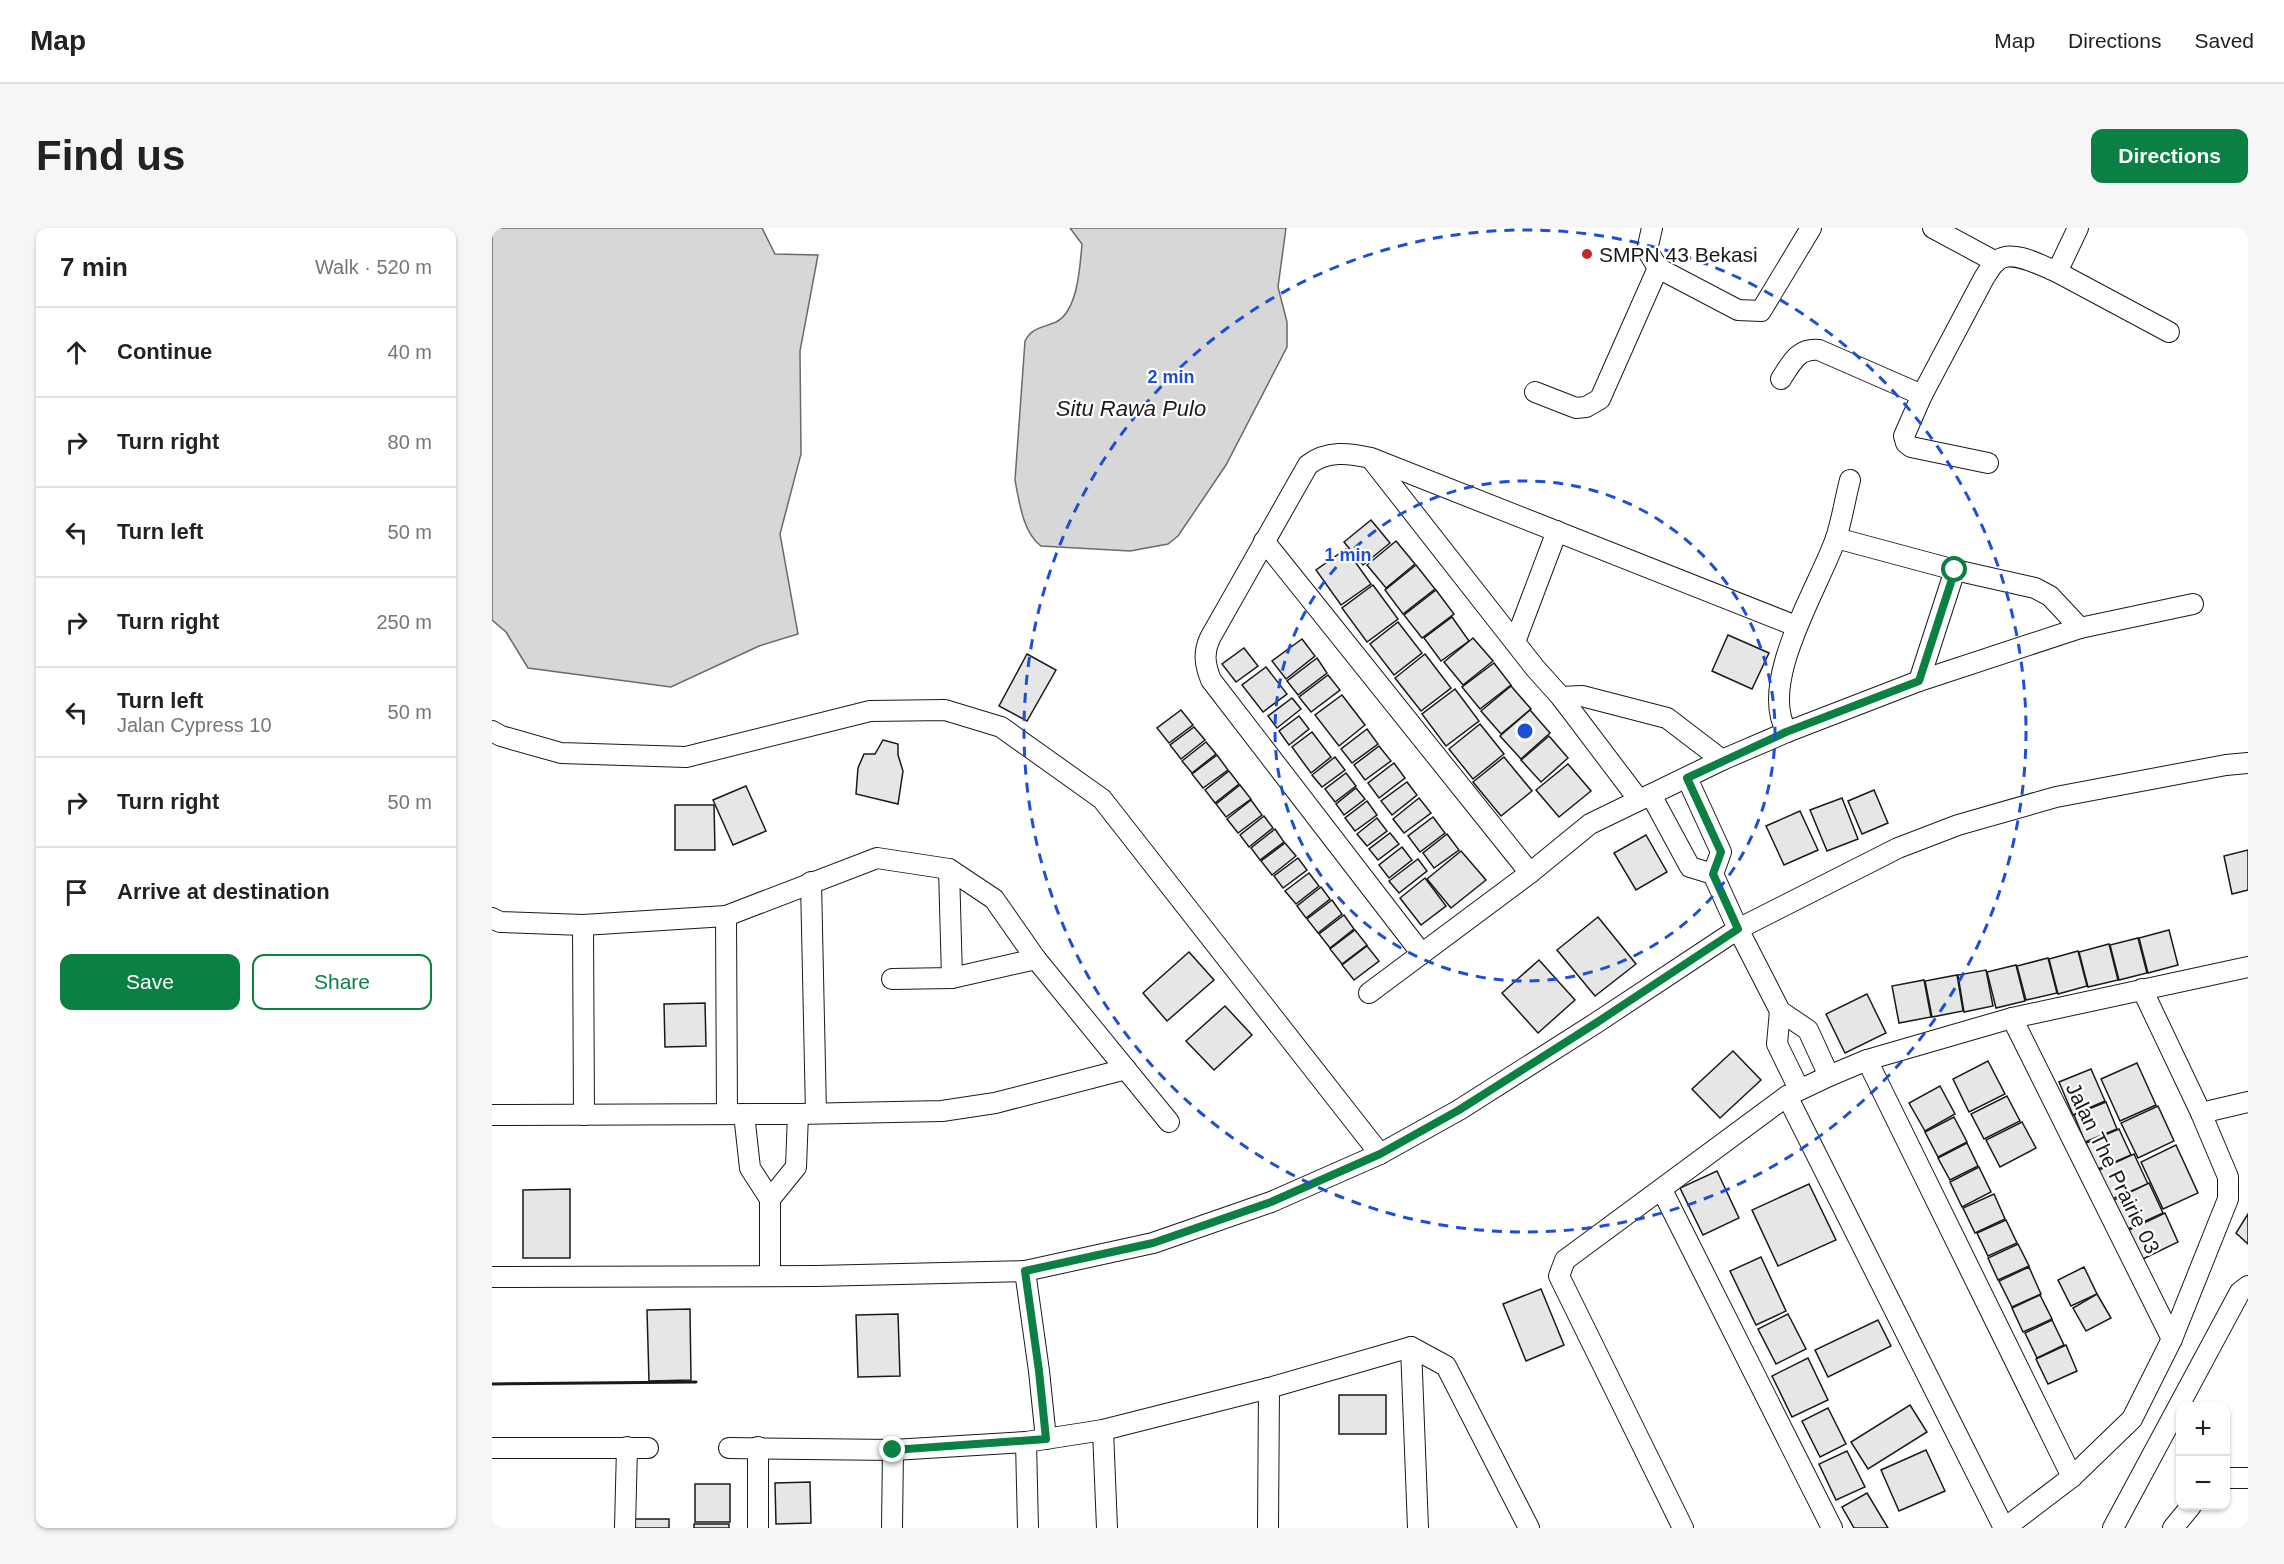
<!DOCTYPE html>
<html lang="en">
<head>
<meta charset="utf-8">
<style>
	:root { --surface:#fff; --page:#f6f6f6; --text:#222; --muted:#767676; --line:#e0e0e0; --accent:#0b8043 }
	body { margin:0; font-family:Arial,sans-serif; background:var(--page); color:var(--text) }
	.controls { position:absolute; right:18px; bottom:18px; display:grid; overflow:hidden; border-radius:12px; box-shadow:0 2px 4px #0004 }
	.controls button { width:54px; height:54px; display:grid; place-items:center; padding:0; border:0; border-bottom:2px solid var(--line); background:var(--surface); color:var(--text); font:30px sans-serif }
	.stop { position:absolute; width:18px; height:18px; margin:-14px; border:4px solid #0b8043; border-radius:50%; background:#fff }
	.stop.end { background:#0b8043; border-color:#fff; box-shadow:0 2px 6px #0008 }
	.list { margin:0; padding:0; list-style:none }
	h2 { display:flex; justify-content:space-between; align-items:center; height:78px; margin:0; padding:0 24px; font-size:26px }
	h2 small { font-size:20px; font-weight:400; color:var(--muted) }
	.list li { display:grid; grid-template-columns:39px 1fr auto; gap:18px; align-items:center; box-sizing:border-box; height:90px; padding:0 24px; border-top:2px solid var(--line) }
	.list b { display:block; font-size:22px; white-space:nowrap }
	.list p { margin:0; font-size:20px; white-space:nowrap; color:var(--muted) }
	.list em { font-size:20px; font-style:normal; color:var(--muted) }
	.actions { display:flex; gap:12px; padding:18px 24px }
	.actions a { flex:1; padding:14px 0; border:2px solid var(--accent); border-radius:12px; text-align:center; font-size:21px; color:var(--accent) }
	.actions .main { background:var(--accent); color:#fff }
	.icon { flex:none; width:33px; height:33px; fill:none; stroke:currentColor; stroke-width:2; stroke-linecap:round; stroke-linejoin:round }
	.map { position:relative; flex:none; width:1756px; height:1300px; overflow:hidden; border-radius:12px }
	header { display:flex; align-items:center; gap:36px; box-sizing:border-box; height:84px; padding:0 30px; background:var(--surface); border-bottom:2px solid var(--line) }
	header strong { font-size:28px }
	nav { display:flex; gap:33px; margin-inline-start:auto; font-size:21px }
	.intro { display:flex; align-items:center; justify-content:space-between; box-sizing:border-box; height:144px; padding:0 36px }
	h1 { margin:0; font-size:42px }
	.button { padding:15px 27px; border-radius:12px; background:var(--accent); color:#fff; font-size:21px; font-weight:700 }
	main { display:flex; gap:36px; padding:0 36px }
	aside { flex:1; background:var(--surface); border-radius:12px; box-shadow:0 2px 4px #0004 }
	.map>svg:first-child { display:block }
	.water { fill:#d7d7d7; stroke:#6a6a6a; stroke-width:1.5 }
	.building { fill:#e6e6e6; stroke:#1a1a1a; stroke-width:1.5 }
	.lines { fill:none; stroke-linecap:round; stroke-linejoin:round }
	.street-casing { stroke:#1a1a1a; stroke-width:22 }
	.street { stroke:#fff; stroke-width:20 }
	.wall { stroke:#1a1a1a; stroke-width:3 }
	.route { stroke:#0b8043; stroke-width:8 }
	.ring { fill:none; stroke:#1d4ed8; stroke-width:3; stroke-dasharray:10 8 }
	.poi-dot { fill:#c62828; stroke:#fff; stroke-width:2 }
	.labels { text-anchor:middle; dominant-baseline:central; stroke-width:4.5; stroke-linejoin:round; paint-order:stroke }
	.poi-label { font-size:21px; fill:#1a1a1a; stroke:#fff; text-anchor:start }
	.street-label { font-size:21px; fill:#1a1a1a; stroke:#fff }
	.water-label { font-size:22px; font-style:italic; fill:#1a1a1a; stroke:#fff }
	.centre { fill:#1d4ed8; stroke:#fff; stroke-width:3 }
	.ring-label { font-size:18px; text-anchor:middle; font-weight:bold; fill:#1d4ed8; stroke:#fff; stroke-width:4.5; stroke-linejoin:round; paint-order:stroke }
</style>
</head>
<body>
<header>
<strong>Map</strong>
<nav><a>Map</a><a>Directions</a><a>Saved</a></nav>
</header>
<div class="intro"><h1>Find us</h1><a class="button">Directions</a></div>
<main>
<aside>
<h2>7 min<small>Walk · 520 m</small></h2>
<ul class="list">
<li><svg class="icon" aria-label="ahead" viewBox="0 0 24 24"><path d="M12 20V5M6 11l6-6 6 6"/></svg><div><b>Continue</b></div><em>40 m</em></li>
<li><svg class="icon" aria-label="right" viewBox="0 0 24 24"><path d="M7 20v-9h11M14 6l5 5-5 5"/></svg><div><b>Turn right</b></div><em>80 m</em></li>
<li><svg class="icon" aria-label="left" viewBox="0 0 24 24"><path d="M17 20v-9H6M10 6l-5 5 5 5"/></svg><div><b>Turn left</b></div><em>50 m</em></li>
<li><svg class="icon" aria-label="right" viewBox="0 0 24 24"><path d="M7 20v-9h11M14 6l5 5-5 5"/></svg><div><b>Turn right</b></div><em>250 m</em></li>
<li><svg class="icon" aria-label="left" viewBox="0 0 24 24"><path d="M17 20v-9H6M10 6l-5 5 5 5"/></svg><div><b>Turn left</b><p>Jalan Cypress 10</p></div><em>50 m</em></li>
<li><svg class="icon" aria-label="right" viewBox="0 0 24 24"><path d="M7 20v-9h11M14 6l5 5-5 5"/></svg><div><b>Turn right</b></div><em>50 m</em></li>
<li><svg class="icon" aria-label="arrive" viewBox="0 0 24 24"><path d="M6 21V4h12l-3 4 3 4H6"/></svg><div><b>Arrive at destination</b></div></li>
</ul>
<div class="actions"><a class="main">Save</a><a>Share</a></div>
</aside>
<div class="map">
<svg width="1756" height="1300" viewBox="0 0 1756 1300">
	<rect width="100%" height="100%" fill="#fff"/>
	<g class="water">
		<polygon points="0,0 270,0 283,26 326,27 308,123 309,226 288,306 306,406 267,418 179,459 36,440 14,404 0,392"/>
		<path d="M578,0H794L786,59L795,94V119L734,237L686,308L676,316L638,323L549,318C531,305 527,273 523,252L533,113C540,99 551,100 564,94C586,83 588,38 590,16Z"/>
	</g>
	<g class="building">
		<polygon points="879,292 898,315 871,337 852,314"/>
		<polygon points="904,313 923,336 894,360 875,337"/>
		<polygon points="854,321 879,356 849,377 824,342"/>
		<polygon points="924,337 943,361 911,386 893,362"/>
		<polygon points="881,357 906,391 875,414 850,380"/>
		<polygon points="944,362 962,386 930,410 912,387"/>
		<polygon points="960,389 977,413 949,433 932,410"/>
		<polygon points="906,394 930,425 902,447 878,416"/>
		<polygon points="1236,407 1277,425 1260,461 1220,443"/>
		<polygon points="981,410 1001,433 971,457 952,434"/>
		<polygon points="810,411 823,428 794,451 780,433"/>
		<polygon points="752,420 766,438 744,454 730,436"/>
		<polygon points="535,426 564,442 535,493 507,478"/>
		<polygon points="933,426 959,460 929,483 903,450"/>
		<polygon points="825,430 835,445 806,467 795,453"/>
		<polygon points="1002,435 1019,457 988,481 970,459"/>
		<polygon points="774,439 795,466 771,484 750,457"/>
		<polygon points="836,447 848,462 819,484 807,469"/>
		<polygon points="1019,458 1039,481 1009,506 989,483"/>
		<polygon points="963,461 987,493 954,518 930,486"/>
		<polygon points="850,467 873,497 847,518 823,487"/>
		<polygon points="800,470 809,481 785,500 776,488"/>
		<polygon points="689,482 701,497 677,515 665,500"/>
		<polygon points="1038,482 1058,505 1029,531 1008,508"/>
		<polygon points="807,488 817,501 797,517 787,503"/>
		<polygon points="988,496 1012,526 981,551 957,521"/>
		<polygon points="702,499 713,512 689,531 678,517"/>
		<polygon points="875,501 886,516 860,535 849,521"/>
		<polygon points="820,504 839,529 819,545 800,519"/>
		<polygon points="1057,508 1076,530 1049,554 1029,532"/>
		<polygon points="391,512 406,516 406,527 411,543 406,576 364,566 366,540 372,526 383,526"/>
		<polygon points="714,514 724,526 700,545 690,533"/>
		<polygon points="887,518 899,533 873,552 862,537"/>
		<polygon points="725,527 736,542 711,560 700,546"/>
		<polygon points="843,529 853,542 830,559 820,547"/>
		<polygon points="1012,529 1040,563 1009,588 981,554"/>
		<polygon points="902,535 913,550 887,570 876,555"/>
		<polygon points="1076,536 1099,563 1067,589 1044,562"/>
		<polygon points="737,543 747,556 723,575 713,562"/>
		<polygon points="854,545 864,558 843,574 833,561"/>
		<polygon points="915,554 925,567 900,587 889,573"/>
		<polygon points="748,557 759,571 734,589 724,576"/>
		<polygon points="254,558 274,603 241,617 221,572"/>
		<polygon points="864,560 873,571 852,587 844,576"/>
		<polygon points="1382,562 1396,595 1370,606 1356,573"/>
		<polygon points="927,570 939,585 912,605 901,591"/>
		<polygon points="1350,570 1366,611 1335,623 1318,582"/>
		<polygon points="759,572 770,587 746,605 735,591"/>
		<polygon points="875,573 885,587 863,603 853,590"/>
		<polygon points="183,577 222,577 223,622 183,622"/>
		<polygon points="1308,583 1326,622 1292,637 1274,598"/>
		<polygon points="772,588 781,600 757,619 748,607"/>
		<polygon points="941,589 953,605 928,624 916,608"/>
		<polygon points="885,590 895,603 875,618 865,606"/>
		<polygon points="783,601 792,614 768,632 759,620"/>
		<polygon points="898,605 907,616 886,632 877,621"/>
		<polygon points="955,606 967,622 942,640 931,625"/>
		<polygon points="1154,607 1175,644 1144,662 1122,625"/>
		<polygon points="793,615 804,628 780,647 769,633"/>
		<polygon points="910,619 920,632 897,650 887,637"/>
		<polygon points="1756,622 1756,662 1740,666 1732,628"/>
		<polygon points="969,623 994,652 959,680 935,651"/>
		<polygon points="806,630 815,642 791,660 782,648"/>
		<polygon points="926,631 935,643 907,665 897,653"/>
		<polygon points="817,645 827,658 804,676 793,663"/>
		<polygon points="933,650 954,678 929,697 908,670"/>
		<polygon points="829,659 838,671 814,690 805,678"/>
		<polygon points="840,672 850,686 826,705 815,691"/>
		<polygon points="852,687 862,701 838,720 827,706"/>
		<polygon points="1106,689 1144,736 1103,768 1065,722"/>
		<polygon points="863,702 875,717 850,736 838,721"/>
		<polygon points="1677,702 1686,737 1656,745 1647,710"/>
		<polygon points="1646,710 1655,745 1627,752 1618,717"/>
		<polygon points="1617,716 1626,752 1596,759 1587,724"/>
		<polygon points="875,718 887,733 862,752 850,737"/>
		<polygon points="1586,723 1595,758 1566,766 1557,731"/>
		<polygon points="697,724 722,752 675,793 651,765"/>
		<polygon points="1556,730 1565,765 1534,772 1525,738"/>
		<polygon points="1047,732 1083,772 1046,805 1010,765"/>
		<polygon points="1524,737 1533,773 1504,780 1495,744"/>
		<polygon points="1494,742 1501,778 1472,784 1466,747"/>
		<polygon points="1465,747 1471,783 1440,789 1433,753"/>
		<polygon points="1432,752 1439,789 1407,795 1400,758"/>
		<polygon points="1375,766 1394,805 1353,825 1334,786"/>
		<polygon points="213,775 214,818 173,819 172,776"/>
		<polygon points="733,778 760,807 722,842 694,813"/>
		<polygon points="1241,823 1269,852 1228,890 1200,861"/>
		<polygon points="1496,833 1513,866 1477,884 1461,851"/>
		<polygon points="1645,835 1664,877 1628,893 1609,851"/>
		<polygon points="1599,841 1613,873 1581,887 1567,854"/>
		<polygon points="1448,858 1463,886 1433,903 1417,875"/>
		<polygon points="1515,868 1528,893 1492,911 1479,886"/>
		<polygon points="1614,874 1625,901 1593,914 1582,887"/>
		<polygon points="1666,878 1682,913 1646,930 1629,895"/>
		<polygon points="1462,889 1475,914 1446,929 1433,904"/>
		<polygon points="1530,894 1544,920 1508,939 1494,912"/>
		<polygon points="1627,901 1639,927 1606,941 1594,915"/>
		<polygon points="1475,915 1486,938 1458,952 1446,930"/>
		<polygon points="1684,917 1706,965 1671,981 1649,934"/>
		<polygon points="1642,926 1656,956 1620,971 1607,942"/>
		<polygon points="1487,939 1499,964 1470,979 1458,954"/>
		<polygon points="1225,943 1247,990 1211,1007 1188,960"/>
		<polygon points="1657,955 1671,985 1636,1001 1622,972"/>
		<polygon points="1317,956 1344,1012 1286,1038 1260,982"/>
		<polygon points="78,961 78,1030 31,1030 31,962"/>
		<polygon points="1502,966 1513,991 1483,1005 1471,980"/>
		<polygon points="1673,985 1686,1014 1651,1031 1637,1002"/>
		<polygon points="1756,986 1756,1016 1744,1005"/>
		<polygon points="1514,992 1525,1015 1496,1028 1485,1005"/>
		<polygon points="1526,1016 1537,1038 1506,1052 1496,1030"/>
		<polygon points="1269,1029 1294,1083 1264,1097 1238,1043"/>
		<polygon points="1537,1039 1549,1066 1520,1079 1507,1053"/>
		<polygon points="1592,1039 1605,1066 1579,1078 1566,1052"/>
		<polygon points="1049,1061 1072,1117 1034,1133 1011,1076"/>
		<polygon points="1605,1066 1619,1090 1594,1103 1581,1080"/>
		<polygon points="1548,1067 1560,1091 1531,1104 1520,1080"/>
		<polygon points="198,1081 199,1152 157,1153 155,1082"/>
		<polygon points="406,1086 408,1148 366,1149 364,1087"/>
		<polygon points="1296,1086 1314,1121 1284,1136 1266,1101"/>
		<polygon points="1386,1092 1399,1118 1336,1149 1323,1122"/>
		<polygon points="1560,1092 1572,1117 1545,1130 1533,1105"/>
		<polygon points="1574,1117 1585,1143 1556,1156 1544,1131"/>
		<polygon points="1316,1130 1336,1172 1300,1189 1280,1148"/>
		<rect x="847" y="1167" width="47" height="39"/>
		<polygon points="1418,1177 1435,1204 1376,1241 1359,1214"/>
		<polygon points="1336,1180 1354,1216 1328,1229 1310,1193"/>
		<polygon points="1434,1222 1453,1263 1407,1283 1389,1242"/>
		<polygon points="1355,1223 1373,1259 1344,1272 1327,1236"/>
		<polygon points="318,1254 319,1295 284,1296 283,1255"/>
		<rect x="203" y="1256" width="35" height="38"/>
		<polygon points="1375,1265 1396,1300 1362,1300 1350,1279"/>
		<rect x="143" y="1291" width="34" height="9"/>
		<rect x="202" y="1296" width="35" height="4"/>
	</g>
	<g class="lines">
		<g class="street-casing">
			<g id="street">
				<polyline points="1160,0 1155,22 1166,40 1246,82 1269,83 1319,0"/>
				<polyline points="1441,0 1504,34"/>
				<polyline points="1565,44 1677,104"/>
				<path d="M1289,151C1300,134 1306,120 1327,122L1430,167"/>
				<polyline points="1043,164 1084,180 1094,179 1108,171 1166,40"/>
				<polyline points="880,232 1043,440 1069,469 1147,572"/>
				<path d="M1496,235L1419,219L1414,215L1412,208L1430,167L1492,50C1496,44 1500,36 1506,32C1521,21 1550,38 1565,44L1586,0"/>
				<polyline points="1344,310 1463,342 1543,360 1558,368 1588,400"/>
				<polyline points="772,313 1038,645"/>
				<polyline points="1023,414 1065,303"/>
				<polyline points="1427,453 1463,342"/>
				<polyline points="1069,469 1090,468 1175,490 1230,532"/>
				<polyline points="0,503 9,508 69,525 194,529 378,483 453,482 509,499 610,571 888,926 779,974 661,1015 533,1043 324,1048 0,1049"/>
				<path d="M1295,504C1265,455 1327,359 1344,310C1350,292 1353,271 1358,252"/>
				<polyline points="1195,550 1229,624 1221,646 1246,701 1288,783 1316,802 1337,848"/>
				<polyline points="1159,567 1198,639 1221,646"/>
				<polyline points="457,641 460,750"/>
				<polyline points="319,654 324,885"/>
				<polyline points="234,688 235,886"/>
				<polyline points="0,690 8,694 91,697 234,688 385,630 457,641 502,671 544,731 677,894"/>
				<polyline points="91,697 92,887"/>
				<path d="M930,726L719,452C713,437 711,425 718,410L816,237C835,222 857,225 879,230L1304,398"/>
				<polyline points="400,751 460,750 544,731"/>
				<polyline points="877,765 1038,645 1098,596 1230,532 1295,504 1427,453 1588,400 1701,376"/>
				<polyline points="1288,783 1285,816 1307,861"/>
				<polyline points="1520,790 1680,1111"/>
				<polyline points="1375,832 1580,1249"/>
				<polyline points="1295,868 1512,1300"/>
				<polyline points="1709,885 1756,874"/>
				<polyline points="252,886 258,940 278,971 278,1048"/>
				<polyline points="0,887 306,886 450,883 503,875 634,841"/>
				<polyline points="888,926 967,882 1104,795 1246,701 1406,620 1466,597 1564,569 1734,537 1756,535"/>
				<polyline points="1170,962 1340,1300"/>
				<polyline points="278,971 304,939 306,886"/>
				<polyline points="533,1043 547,1143 554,1211"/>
				<polyline points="919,1119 926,1300"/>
				<polyline points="611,1202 615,1300"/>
				<polyline points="534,1214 536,1300"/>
				<polyline points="266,1219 266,1300"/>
				<polyline points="0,1220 156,1220"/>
				<polyline points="237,1220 401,1222 534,1214 611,1202 777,1160 919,1119 954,1138 1037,1300"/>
				<polyline points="1734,1250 1756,1250"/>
				<polyline points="133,1300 135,1219"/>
				<polyline points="400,1300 401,1222"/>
				<polyline points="776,1300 777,1160"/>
				<polyline points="1191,1300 1067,1048 1073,1032 1295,868 1337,848 1375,832 1520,790 1756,739"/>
				<polyline points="1513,1300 1580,1249 1640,1191 1680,1111 1736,971 1736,949 1709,885 1650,761"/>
				<polyline points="1621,1300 1748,1064 1756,1058"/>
				<polyline points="1681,1300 1699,1278"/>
			</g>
		</g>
		<use href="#street" class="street"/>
		<polyline class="wall" points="0,1156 204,1154"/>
	</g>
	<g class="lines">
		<polyline class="route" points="401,1222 554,1211 547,1143 533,1043 661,1015 779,974 888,926 967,882 1104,795 1246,701 1221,646 1229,624 1195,550 1294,504 1427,453 1463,342"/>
	</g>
	<g class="ring">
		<circle cx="1033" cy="503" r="250"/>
		<circle cx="1033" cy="503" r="501"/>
	</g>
	<circle class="poi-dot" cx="1095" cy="26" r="6"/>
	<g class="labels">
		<g class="poi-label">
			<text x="1107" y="26">SMPN 43 Bekasi</text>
		</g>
		<g class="street-label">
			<text transform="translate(1621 940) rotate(64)">Jalan The Prairie 03</text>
		</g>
		<g class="water-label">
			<text x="639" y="180">Situ Rawa Pulo</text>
		</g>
	</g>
	<circle cx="1033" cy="503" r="9" class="centre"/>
	<g class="ring-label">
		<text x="679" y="155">2 min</text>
		<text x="856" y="333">1 min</text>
	</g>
</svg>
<div class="controls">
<button>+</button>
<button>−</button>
</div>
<div class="stop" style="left:1463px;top:342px"></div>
<div class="stop end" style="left:401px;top:1222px"></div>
</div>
</main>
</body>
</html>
